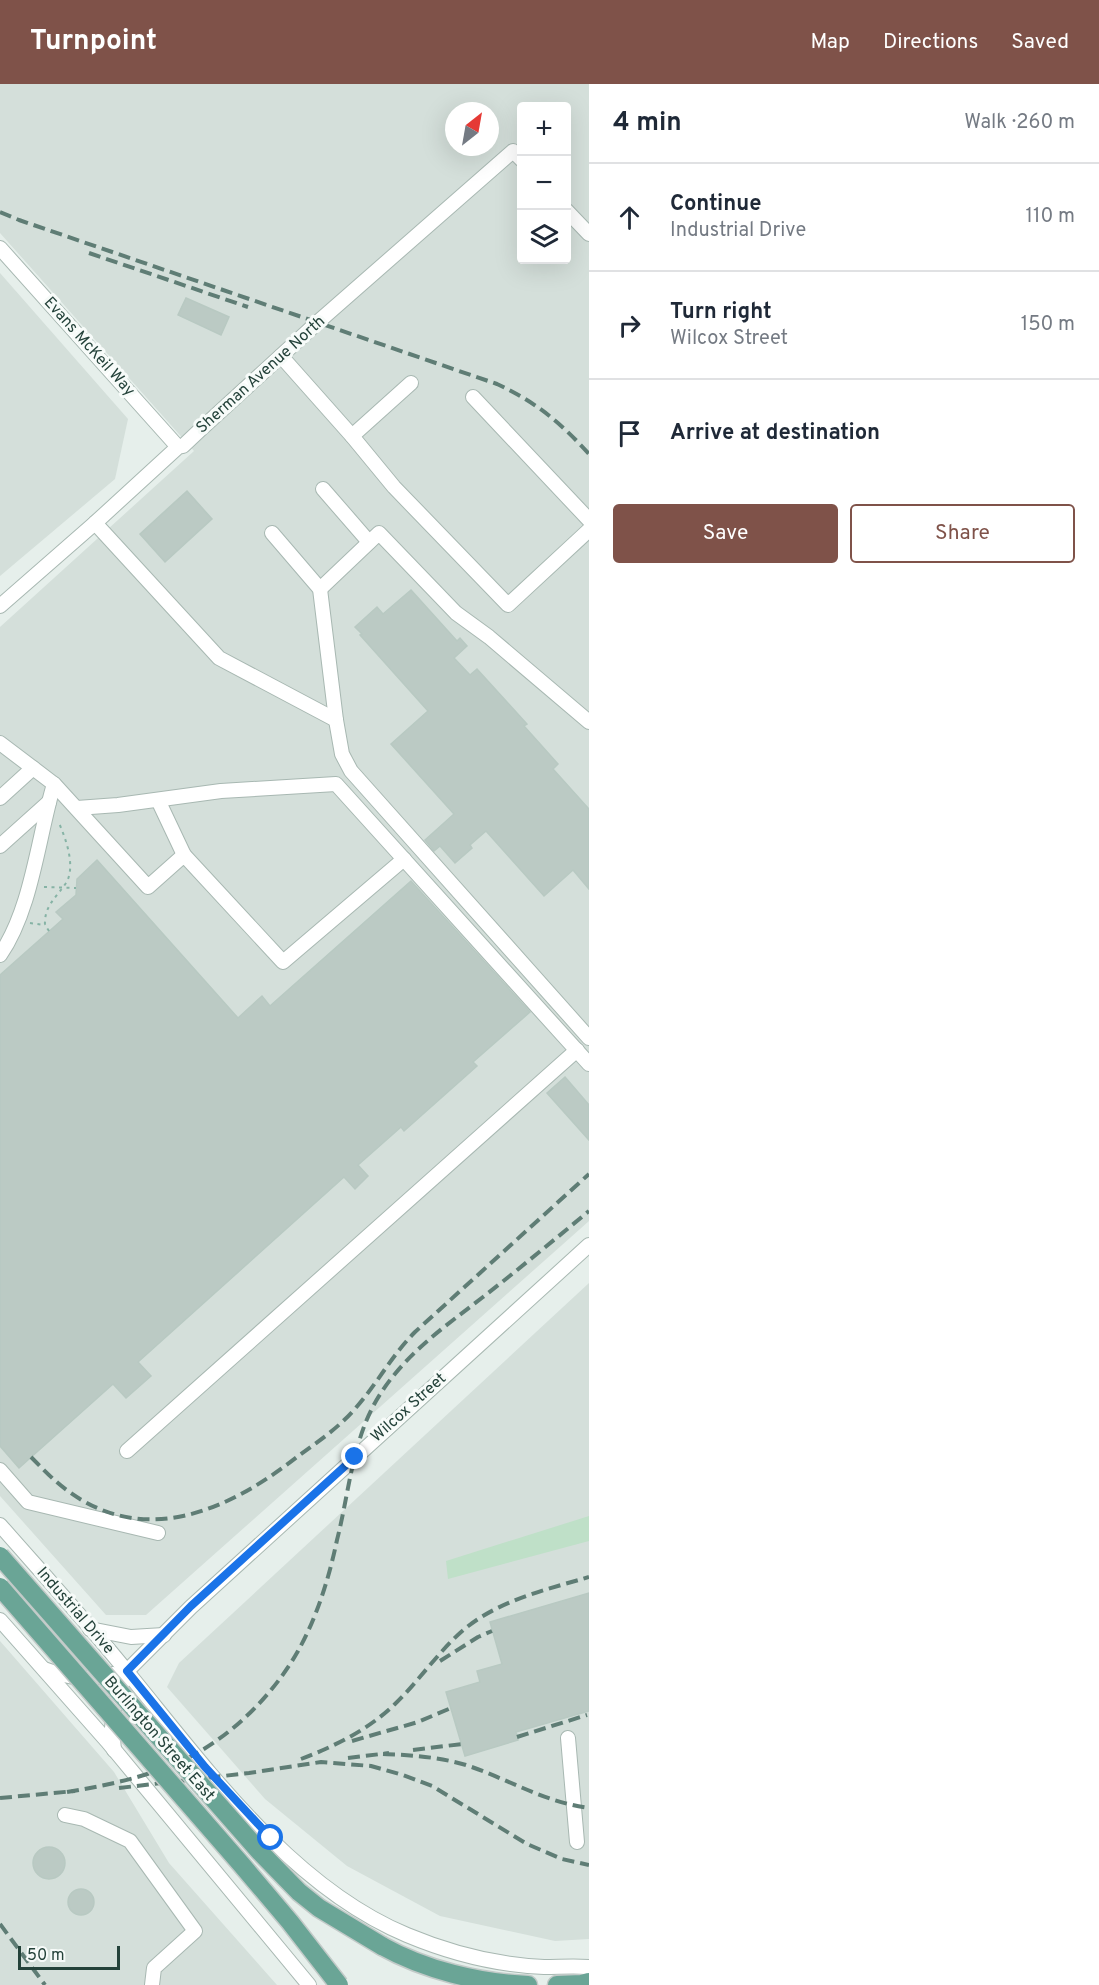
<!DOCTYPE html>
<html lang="en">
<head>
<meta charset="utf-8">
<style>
	:root { --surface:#fff; --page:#f6f6f7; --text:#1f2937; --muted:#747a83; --line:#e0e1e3; --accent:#7f5249 }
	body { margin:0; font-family:Overpass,sans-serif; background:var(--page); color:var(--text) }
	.controls { position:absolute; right:18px; top:18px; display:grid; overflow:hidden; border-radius:6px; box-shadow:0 6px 24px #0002 }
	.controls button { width:54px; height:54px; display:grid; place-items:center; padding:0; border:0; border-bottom:2px solid var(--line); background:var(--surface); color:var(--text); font:30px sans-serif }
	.compass { position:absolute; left:445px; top:18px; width:54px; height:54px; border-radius:50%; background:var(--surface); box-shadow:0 6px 24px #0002; rotate:31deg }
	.scale { position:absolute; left:18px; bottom:15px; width:102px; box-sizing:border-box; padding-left:6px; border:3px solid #24423a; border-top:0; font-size:16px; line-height:21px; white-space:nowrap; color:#24423a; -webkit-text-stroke:4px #f7fbf9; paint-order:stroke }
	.stop { position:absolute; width:18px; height:18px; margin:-14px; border:4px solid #1a73e8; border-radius:50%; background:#fff }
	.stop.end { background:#1a73e8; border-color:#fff; box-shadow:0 2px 6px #0008 }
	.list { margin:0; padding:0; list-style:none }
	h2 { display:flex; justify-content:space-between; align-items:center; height:78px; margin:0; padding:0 24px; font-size:26px }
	h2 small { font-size:20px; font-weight:400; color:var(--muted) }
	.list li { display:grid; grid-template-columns:39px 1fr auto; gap:18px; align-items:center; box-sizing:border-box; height:108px; padding:0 24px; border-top:2px solid var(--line) }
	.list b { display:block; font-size:22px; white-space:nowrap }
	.list p { margin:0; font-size:20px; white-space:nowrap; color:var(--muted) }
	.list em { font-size:20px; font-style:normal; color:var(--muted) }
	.actions { display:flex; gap:12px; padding:18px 24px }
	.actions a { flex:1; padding:14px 0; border:2px solid var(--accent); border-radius:6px; text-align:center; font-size:21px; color:var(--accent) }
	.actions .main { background:var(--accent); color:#fff }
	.icon { flex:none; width:33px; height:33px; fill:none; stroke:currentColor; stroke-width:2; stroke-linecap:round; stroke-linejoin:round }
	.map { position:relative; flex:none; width:589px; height:1901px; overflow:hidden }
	header { display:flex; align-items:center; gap:36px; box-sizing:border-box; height:84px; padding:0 30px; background:var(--accent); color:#fff }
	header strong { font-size:28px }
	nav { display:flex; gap:33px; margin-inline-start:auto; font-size:21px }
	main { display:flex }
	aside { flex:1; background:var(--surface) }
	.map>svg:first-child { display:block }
	.built { fill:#d4dfda; fill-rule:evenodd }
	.green { fill:#bfe0c8 }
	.building { fill:#bbcac4; stroke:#b8c9c2; stroke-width:1.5 }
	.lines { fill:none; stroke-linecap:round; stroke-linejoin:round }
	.minor-casing { stroke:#a8b8b2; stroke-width:16 }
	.major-casing { stroke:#c2cac8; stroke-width:21 }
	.path { stroke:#86b3a5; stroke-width:2; stroke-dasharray:3 4.5; stroke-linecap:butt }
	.minor { stroke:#fff; stroke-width:14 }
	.major { stroke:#6aa596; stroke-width:18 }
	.rail { stroke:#5f7d75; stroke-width:4; stroke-dasharray:12 6; stroke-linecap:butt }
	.major-bridge-casing { stroke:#c2cac8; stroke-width:21; stroke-linecap:butt }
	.major-bridge { stroke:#6aa596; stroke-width:18 }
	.route { stroke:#1a73e8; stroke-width:8 }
	.labels { text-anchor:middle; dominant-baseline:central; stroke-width:6; stroke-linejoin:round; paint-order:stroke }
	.street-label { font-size:16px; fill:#24423a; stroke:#f7fbf9 }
</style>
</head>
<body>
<header>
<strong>Turnpoint</strong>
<nav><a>Map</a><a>Directions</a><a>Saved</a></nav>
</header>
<main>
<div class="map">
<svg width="589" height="1901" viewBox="0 0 589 1901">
	<rect width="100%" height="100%" fill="#e6efeb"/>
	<g class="built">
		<path d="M0,0H589V1137L146,1531H106L0,1412V543L194,367L0,149ZM522,22H566V176H522ZM454,27H490V63H454Z"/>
		<polygon points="0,189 128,335 115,395 0,492"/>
		<polygon points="589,1199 589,1855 555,1857 440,1832 347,1782 265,1715 167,1603 179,1579"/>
		<polygon points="0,1557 114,1688 169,1779 277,1901 0,1901"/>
	</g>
	<polygon class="green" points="589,1432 589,1457 448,1495 446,1477"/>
	<g class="building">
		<polygon points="186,214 229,233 221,251 178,231"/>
		<polygon points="187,407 212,435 165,478 140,450"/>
		<polygon points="411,506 457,557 460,554 467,562 454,574 470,591 477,585 527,640 524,642 558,680 553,685 589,725 589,805 573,786 544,812 486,747 470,761 472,764 455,779 440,762 434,767 425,756 454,730 391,660 428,627 360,551 362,550 355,543 377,523 383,530"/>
		<polygon points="97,776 238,934 262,912 270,922 411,797 530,928 473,978 477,982 404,1047 401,1043 358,1081 368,1092 355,1105 344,1093 138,1278 151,1292 126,1314 113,1300 19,1384 0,1362 0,891 63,835 56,828 76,811 77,795"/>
		<polygon points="565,993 589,1021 589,1056 547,1009"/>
		<polygon points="589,1509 589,1627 516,1648 518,1656 465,1672 446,1608 480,1598 477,1587 502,1580 490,1538"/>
		<circle cx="49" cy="1779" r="16"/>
		<circle cx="81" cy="1818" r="13"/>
	</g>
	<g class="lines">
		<g class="minor-casing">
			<g id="minor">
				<polyline points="566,126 589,150"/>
				<polyline points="0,164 178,363"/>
				<polyline points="281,272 352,352 394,403 508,521 589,446"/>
				<polyline points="473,313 589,436"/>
				<polyline points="352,352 411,299"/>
				<polyline points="323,405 369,458"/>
				<polyline points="95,439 219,574 336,636"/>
				<polyline points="272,449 320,505 336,636 342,670 351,687 589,954"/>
				<polyline points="320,505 379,449 456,529 489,553 589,638"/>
				<polyline points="0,522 95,439 178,363 183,362 201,345 318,238 513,67 522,76"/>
				<polyline points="0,659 54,700 148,803 184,771 283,878 404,775"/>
				<polyline points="0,714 33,684"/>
				<polyline points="158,716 184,771"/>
				<polyline points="77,724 118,721 221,707 336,700 589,980"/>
				<polyline points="0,762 49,718"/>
				<path d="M0,871C32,825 38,753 54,700"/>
				<polyline points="127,1367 577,966"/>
				<polyline points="0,1386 28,1418 158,1449"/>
				<path d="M0,1441C43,1490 87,1538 128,1589C205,1683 291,1803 407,1851C450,1869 497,1881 544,1883C559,1883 574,1882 589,1883"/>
				<polyline points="0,1536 107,1657 309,1901"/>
				<polyline points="90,1545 131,1553 164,1551"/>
				<path d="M44,1585C68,1594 88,1597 113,1590"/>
				<polyline points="568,1654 577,1758"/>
				<polyline points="114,1666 112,1644 115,1618 127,1587 191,1523 589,1161"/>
				<polyline points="65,1731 84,1735 130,1757 195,1847 154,1884 152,1901"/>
			</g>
		</g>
		<g class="major-casing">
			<g id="major">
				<path d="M382,1862C425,1886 479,1899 528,1901"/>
				<polyline points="557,1901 582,1900 589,1898"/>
			</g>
		</g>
		<g class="path">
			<polyline points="44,803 76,804"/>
			<polyline points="30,839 45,841"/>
			<path d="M49,847L45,841C44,822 56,814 66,799C76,783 66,755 59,739"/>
		</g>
		<use href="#minor" class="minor"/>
		<use href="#major" class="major"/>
		<g class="rail">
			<path d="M0,128L19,136L497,300C536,318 561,339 589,370"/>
			<polyline points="89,169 248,223"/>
			<path d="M31,1373C43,1385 54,1397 68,1407C146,1464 229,1426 297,1373C316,1359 337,1345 353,1327C376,1302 391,1272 415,1248L589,1090"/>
			<polyline points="440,1577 478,1553 492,1547"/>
			<polyline points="517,1653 587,1631"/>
			<polyline points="352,1657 418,1638 451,1624"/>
			<polyline points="413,1666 462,1660"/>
			<path d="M383,1670C411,1671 439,1673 466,1681C508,1695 544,1718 589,1724"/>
			<polyline points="348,1674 389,1669"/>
			<path d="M301,1675C335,1662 368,1646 395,1620C420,1596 440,1565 467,1543C501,1516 548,1505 589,1493"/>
			<polyline points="119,1704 249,1689 321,1678 371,1682 403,1691 432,1702 527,1760 562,1775 589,1781"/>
			<path d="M67,1708C103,1702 138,1695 172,1681C223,1661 271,1615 298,1567C317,1533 329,1494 337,1456C349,1409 352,1359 376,1317C402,1272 443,1244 483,1213C519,1185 554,1156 589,1127"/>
			<polyline points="0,1714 75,1707"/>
			<polyline points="0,1840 45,1901"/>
		</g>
		<g class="major-bridge-casing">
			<g id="major-bridge">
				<polyline points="0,1472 260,1768 299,1808 319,1824 382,1862"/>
				<polyline points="0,1503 241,1780 290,1838 339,1901"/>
			</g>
		</g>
		<use href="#major-bridge" class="major-bridge"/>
	</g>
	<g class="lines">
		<polyline class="route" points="271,1754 205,1683 127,1587 191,1522 355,1373"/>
	</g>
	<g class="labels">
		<g class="street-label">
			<text transform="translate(89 263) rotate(48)">Evans McKeil Way</text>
			<text transform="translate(261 291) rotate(-42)">Sherman Avenue North</text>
			<text transform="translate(409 1324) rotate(-42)">Wilcox Street</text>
			<text transform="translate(75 1527) rotate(49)">Industrial Drive</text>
			<text transform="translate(159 1655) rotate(49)">Burlington Street East</text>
		</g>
	</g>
</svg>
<div class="controls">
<button>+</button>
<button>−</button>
<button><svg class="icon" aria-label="layers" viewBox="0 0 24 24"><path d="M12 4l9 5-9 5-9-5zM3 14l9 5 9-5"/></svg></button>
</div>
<svg class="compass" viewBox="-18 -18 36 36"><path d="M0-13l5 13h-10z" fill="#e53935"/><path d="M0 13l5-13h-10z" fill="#747a83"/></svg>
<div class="scale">50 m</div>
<div class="stop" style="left:271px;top:1754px"></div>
<div class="stop end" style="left:355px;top:1373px"></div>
</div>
<aside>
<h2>4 min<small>Walk · 260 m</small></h2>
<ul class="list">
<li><svg class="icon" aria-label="ahead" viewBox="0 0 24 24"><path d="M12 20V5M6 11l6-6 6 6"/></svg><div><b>Continue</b><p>Industrial Drive</p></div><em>110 m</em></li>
<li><svg class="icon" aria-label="right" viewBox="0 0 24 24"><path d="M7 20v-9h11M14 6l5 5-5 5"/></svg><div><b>Turn right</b><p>Wilcox Street</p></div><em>150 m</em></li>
<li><svg class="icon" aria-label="arrive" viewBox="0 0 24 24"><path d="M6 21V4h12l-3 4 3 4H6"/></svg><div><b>Arrive at destination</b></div></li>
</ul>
<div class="actions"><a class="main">Save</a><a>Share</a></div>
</aside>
</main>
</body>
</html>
